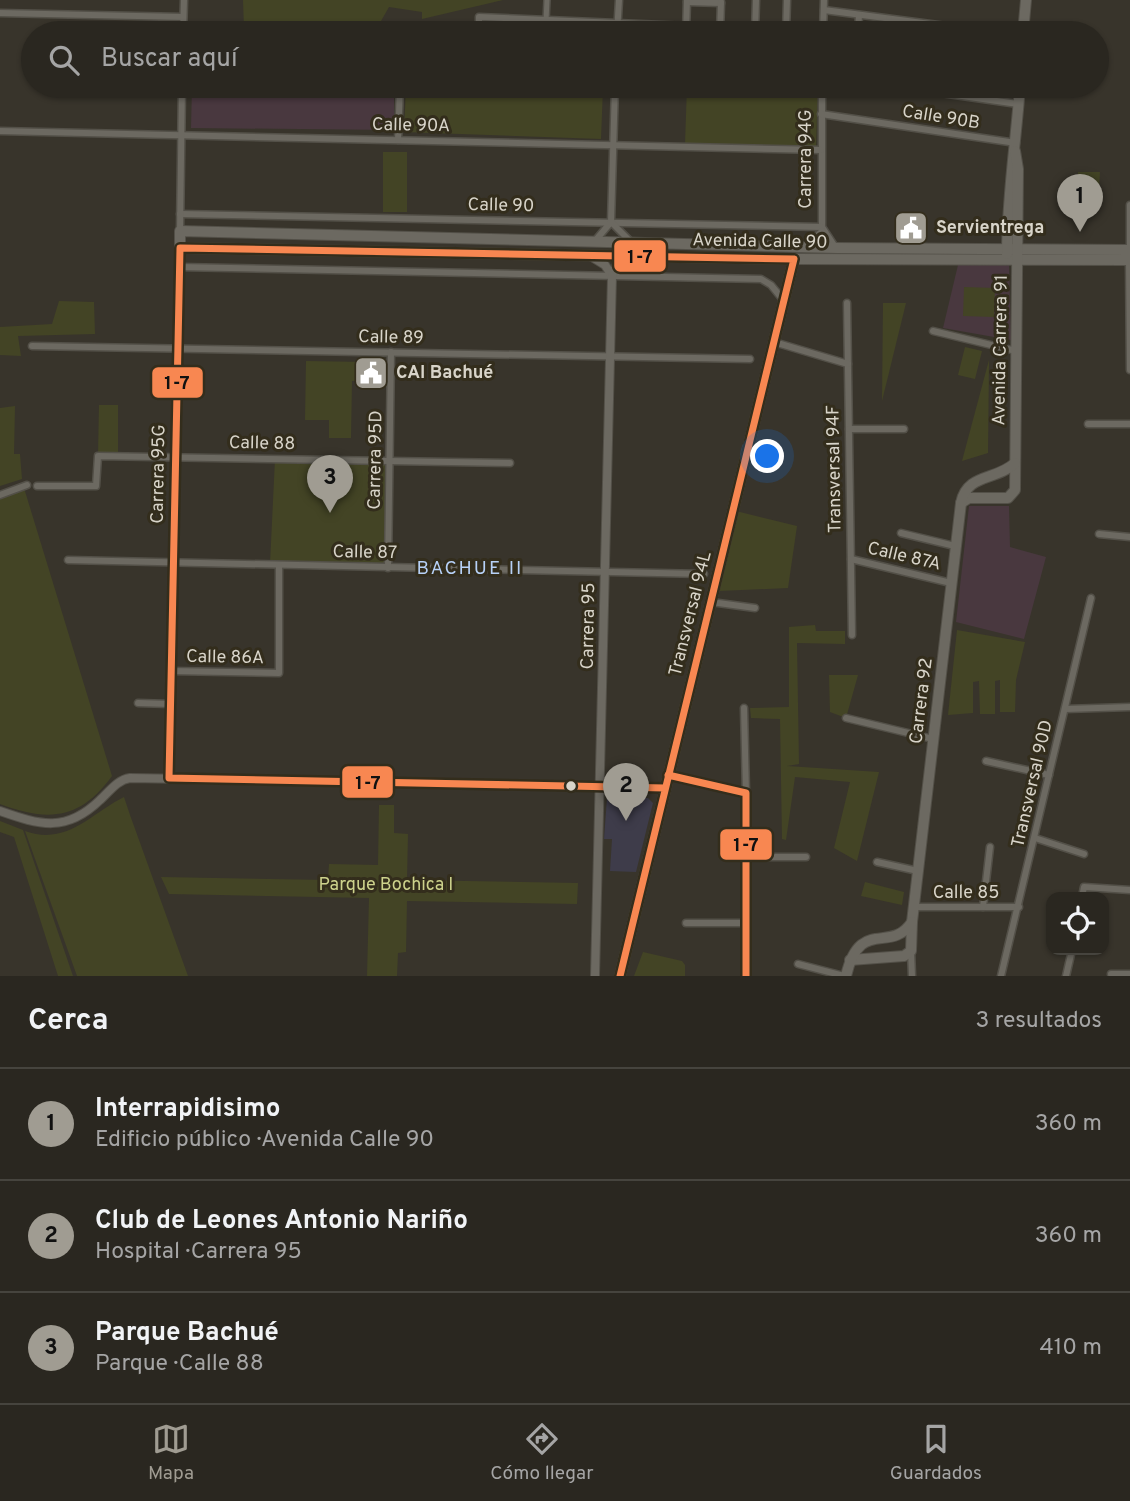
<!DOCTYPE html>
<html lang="es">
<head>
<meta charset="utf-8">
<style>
	:root { --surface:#2a2720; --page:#322f29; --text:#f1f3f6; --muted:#a5a5a5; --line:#46443e; --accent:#a09c92 }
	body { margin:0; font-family:Overpass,sans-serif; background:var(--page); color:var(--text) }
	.controls { position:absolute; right:21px; bottom:21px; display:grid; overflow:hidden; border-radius:14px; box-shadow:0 2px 5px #0004 }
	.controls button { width:63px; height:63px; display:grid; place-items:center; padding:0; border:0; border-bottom:2px solid var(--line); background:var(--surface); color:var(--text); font:35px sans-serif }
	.you { position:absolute; left:768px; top:457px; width:24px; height:24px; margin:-18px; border:5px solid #fff; border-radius:50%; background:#1a73e8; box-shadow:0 0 0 10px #1a73e833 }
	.badge { display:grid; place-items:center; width:46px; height:46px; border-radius:50%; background:var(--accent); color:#111; font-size:23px; font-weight:700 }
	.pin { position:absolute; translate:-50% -58px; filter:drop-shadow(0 2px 4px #0008) }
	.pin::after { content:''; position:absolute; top:37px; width:24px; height:21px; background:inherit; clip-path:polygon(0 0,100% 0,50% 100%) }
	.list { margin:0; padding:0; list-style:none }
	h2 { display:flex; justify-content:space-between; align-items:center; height:91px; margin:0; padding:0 28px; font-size:30px }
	h2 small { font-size:23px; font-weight:400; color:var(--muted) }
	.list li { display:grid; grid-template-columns:46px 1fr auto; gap:21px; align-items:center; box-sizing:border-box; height:112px; padding:0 28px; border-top:2px solid var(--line) }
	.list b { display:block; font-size:26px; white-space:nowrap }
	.list p { margin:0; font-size:23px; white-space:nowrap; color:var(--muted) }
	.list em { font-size:23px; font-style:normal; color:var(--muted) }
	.icon { flex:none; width:38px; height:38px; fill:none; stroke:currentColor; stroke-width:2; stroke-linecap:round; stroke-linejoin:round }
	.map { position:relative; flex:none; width:1130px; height:976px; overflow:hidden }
	.search { position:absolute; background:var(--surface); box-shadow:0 2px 5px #0004; left:21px; right:21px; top:21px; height:77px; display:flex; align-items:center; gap:18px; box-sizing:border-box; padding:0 24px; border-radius:38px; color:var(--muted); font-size:26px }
	.sheet { height:427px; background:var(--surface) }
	nav { display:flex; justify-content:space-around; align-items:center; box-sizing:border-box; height:98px; border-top:2px solid var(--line); background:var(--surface); font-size:19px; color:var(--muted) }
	nav a { display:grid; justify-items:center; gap:4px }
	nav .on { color:var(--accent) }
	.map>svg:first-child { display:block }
	.education { fill:#49383f }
	.medical { fill:#3e3c4a }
	.green { fill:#434425 }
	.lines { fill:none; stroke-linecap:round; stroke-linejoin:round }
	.pedestrian-casing { stroke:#535048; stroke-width:8 }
	.minor-casing { stroke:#535048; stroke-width:9 }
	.tertiary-casing { stroke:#535048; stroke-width:10 }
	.secondary-casing { stroke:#535048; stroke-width:12 }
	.pedestrian { stroke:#6c6961; stroke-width:5 }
	.minor { stroke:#6c6961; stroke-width:6 }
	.tertiary { stroke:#6c6961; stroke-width:8 }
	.secondary { stroke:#6c6961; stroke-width:10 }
	.bus-1-casing { stroke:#332d1c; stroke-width:12 }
	.bus-1 { stroke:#f88751; stroke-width:7 }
	.bus-dot { fill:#d8d4c9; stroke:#332d1c; stroke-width:2.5 }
	.labels { text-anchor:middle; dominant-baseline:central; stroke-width:6; stroke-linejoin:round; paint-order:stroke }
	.street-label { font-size:18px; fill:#d8d4c9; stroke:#332d1c }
	.poi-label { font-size:18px; font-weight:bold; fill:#d8d4c9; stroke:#332d1c; text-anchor:start }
	.park-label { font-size:18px; fill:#cdd28c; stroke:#332d1c }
	.neighbourhood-label { font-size:19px; letter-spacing:2px; fill:#b7d1f7; stroke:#332d1c }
	.line-badge { stroke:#332d1c; stroke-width:2.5 }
	.pale-badge-label { font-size:19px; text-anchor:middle; font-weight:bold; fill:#111 }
</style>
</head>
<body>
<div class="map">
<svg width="1130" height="976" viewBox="0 0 1130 976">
	<rect width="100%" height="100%" fill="#38342b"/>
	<g class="education">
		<polygon points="192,86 394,86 394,130 191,128"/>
		<polygon points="958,265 1009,265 1011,340 943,328"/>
		<polygon points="969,506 1009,506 1010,547 1046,557 1024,639 956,622"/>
	</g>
	<polygon class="medical" points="607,798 648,798 653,803 636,872 610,871 612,839 604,839"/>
	<g class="green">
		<polygon points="243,0 503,0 422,19 422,12 389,7 377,28 244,29"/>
		<polygon points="406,86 612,86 603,88 601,139 404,132"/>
		<polygon points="687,86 818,86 816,148 685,144"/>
		<rect x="383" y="152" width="24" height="60"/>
		<polygon points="1078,172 1100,172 1098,204 1077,204"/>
		<polygon points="964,287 995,288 994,317 963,316"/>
		<polygon points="59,301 94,302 95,334 18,336 21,356 0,355 0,327 52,324"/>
		<polygon points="883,303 906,303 882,401"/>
		<polygon points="965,347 982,351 975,379 958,375"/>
		<polygon points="989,360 988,453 962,461"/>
		<polygon points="306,361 366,362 365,380 352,381 351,438 329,438 329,420 305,420"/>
		<polygon points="99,405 118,405 118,456 98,456"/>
		<polygon points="15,406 14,454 20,454 22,479 0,486 0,408"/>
		<polygon points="275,459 390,461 387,567 270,564"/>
		<path d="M24,488L112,776C80,820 48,822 0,804V498Z"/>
		<polygon points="736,511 797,526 788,588 719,591"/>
		<polygon points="815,625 816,631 845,631 845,644 797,643 799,764 787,766 879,772 857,861 834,848 850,782 795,777 786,840 782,839 780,719 751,718 750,708 789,707 789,627"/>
		<polygon points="957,630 1025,642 1016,680 1015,712 1000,712 1000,680 995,681 995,714 980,714 979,681 973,682 973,713 948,715"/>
		<polygon points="829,675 858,675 846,718 830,712"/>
		<path d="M124,797L130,815L188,976H77L25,831C67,846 90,814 124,797Z"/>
		<polygon points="379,805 394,805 394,833 408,834 407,880 578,883 577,904 407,901 406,952 398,953 397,976 367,976 369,898 169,894 161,877 328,880 329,864 378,865"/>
		<polygon points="0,821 23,830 73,976 58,976 14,837 0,832"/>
		<polygon points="865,882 904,892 902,905 861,896"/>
		<polygon points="643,952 682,961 685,965 685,976 634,976"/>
	</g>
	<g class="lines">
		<g class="pedestrian-casing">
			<polyline id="pedestrian" points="546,21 547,0"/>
		</g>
		<g class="minor-casing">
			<g id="minor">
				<polyline points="687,2 721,3"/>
				<polyline points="824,10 999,33"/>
				<polyline points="0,13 183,17"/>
				<polyline points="183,33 184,0"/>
				<polyline points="479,33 479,17 686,26"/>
				<polyline points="617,33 619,0"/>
				<polyline points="686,33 687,0"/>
				<polyline points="720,33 721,2"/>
				<polyline points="755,33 756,0"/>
				<polyline points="786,33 787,0"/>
				<polyline points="823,33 824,0"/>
				<polyline points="858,33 859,15"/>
				<polyline points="889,33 889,19"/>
				<polyline points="822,86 822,227 835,247"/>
				<polyline points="892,86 1018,104"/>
				<polyline points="821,114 1016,143"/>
				<polyline points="0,131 821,150"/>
				<polyline points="398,140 400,86"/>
				<polyline points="180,214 822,227"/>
				<polyline points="611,222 631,242"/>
				<polyline points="180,231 182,86"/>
				<polyline points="595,241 611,222 615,86"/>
				<polyline points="807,246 822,231"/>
				<polyline points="1130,250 1130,205"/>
				<polyline points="1129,260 1130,370"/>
				<polyline points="179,267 761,279 771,285 784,301"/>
				<polyline points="847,303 852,635"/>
				<polyline points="933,331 1016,351"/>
				<polyline points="774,342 848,364"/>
				<polyline points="32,346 750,359"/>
				<polyline points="1088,424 1130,424"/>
				<polyline points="849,429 904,429"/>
				<polyline points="37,486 96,486 98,456 510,463"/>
				<polyline points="0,495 27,485"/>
				<polyline points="901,533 955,546"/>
				<polyline points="1099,534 1130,537"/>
				<polyline points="851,559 951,583"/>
				<polyline points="68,560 704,574"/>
				<polyline points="388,568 391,352"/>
				<polyline points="711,602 755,608"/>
				<polyline points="171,671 279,673 279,565"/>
				<polyline points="138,703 170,704"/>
				<polyline points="744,708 746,793"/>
				<polyline points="1065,709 1130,707"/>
				<polyline points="846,718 933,739"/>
				<polyline points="986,761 1049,775"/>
				<polyline points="1035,838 1084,854"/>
				<polyline points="746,857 806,857"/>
				<polyline points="877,862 918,871"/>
				<polyline points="1082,897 1084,887 1130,890"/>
				<polyline points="914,907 1019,907"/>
				<polyline points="983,907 990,847"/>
				<polyline points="686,923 746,923"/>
				<polyline points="911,951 912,976"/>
				<polyline points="798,964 844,976"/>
				<polyline points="1111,974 1130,974"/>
				<polyline points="1001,976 1091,598"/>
				<polyline points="1066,976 1072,950"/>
			</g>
		</g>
		<g class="tertiary-casing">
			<g id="tertiary">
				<polyline points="592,257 605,265 612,276"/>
				<polyline points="668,775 746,793 746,976"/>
				<polyline points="169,778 180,248"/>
				<path d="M0,811C40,825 66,833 100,800C110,791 117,780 130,778L665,788"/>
				<polyline points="595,976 612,276 617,264 628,256"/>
			</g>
		</g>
		<g class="secondary-casing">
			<g id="secondary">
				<polyline points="1023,33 1026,0"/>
				<polyline points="1130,250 837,248 180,231 180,248 794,259 1130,260"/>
				<path d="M1007,254C1007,197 1016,142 1020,86"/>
				<polyline points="961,503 969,498 1008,498 1015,490 1018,169 1015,151"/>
				<path d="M850,960L904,956L911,951L912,922L961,503C967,473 996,481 1015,463"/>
				<polyline points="620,976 794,259"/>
				<path d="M846,976C860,916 890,955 912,922"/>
			</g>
		</g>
		<use href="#pedestrian" class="pedestrian"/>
		<use href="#minor" class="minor"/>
		<use href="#tertiary" class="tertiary"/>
		<use href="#secondary" class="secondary"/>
		<g class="bus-1-casing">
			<g id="bus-1">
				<polyline points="668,775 746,793 746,976"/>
				<polyline points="620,976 794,259 180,248 169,778 665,788"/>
			</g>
		</g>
		<use href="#bus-1" class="bus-1"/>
	</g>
	<defs>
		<g id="civic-square" transform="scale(1.75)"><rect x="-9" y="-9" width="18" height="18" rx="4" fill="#a09c92" stroke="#332d1c"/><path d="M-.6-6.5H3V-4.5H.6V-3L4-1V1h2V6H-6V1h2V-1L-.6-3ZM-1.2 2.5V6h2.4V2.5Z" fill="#fff"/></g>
	</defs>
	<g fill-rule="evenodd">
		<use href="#civic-square" x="911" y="228"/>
		<use href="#civic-square" x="371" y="373"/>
	</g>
	<circle class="bus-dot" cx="571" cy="786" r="6"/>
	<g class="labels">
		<g class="street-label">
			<text transform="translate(941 118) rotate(9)">Calle 90B</text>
			<text transform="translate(411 126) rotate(1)">Calle 90A</text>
			<text transform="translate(806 159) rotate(-90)">Carrera 94G</text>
			<text transform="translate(501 206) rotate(1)">Calle 90</text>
			<text transform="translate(760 242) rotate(1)">Avenida Calle 90</text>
			<text transform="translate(391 338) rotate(1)">Calle 89</text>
			<text transform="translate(1001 350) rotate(-89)">Avenida Carrera 91</text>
			<text transform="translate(262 444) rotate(1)">Calle 88</text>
			<text transform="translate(376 460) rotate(-89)">Carrera 95D</text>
			<text transform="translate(835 469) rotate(-91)">Transversal 94F</text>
			<text transform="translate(159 474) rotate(-89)">Carrera 95G</text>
			<text transform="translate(365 553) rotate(1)">Calle 87</text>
			<text transform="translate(904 557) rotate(13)">Calle 87A</text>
			<text transform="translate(691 614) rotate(-76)">Transversal 94L</text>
			<text transform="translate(589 626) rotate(-89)">Carrera 95</text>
			<text transform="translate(225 658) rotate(1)">Calle 86A</text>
			<text transform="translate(922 701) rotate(-83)">Carrera 92</text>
			<text transform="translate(1033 784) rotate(-77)">Transversal 90D</text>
			<text x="966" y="893">Calle 85</text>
		</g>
		<g class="poi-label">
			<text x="936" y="228">Servientrega</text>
			<text x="396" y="373">CAI Bachué</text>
		</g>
		<g class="park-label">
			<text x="386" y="885">Parque Bochica I</text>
		</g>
		<g class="neighbourhood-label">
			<text x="470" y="569">BACHUE II</text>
		</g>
	</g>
	<g class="line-badge">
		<rect x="613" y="239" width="54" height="34" rx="7" fill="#f88751"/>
		<rect x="151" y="366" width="53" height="33" rx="7" fill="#f88751"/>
		<rect x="341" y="765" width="53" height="34" rx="7" fill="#f88751"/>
		<rect x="719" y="828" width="54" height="33" rx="7" fill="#f88751"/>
	</g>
	<g class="pale-badge-label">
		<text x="640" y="263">1-7</text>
		<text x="177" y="389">1-7</text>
		<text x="368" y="789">1-7</text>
		<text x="746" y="851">1-7</text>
	</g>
</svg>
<div class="controls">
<button><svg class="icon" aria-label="locate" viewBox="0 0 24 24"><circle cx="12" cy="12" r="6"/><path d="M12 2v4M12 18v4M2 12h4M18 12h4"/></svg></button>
</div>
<div class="you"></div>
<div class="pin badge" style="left:1080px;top:232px">1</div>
<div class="pin badge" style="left:626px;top:821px">2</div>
<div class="pin badge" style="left:330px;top:513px">3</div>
<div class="search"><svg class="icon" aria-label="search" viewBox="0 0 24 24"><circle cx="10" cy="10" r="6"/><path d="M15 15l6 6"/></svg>Buscar aquí</div>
</div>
<section class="sheet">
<h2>Cerca<small>3 resultados</small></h2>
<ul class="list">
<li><span class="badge">1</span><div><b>Interrapidisimo</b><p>Edificio público · Avenida Calle 90</p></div><em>360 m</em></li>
<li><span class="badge">2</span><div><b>Club de Leones Antonio Nariño</b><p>Hospital · Carrera 95</p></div><em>360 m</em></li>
<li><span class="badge">3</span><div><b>Parque Bachué</b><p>Parque · Calle 88</p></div><em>410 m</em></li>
</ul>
</section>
<nav>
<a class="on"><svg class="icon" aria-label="map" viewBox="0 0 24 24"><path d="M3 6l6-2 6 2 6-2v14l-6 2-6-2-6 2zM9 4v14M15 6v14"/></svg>Mapa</a>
<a><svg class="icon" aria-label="directions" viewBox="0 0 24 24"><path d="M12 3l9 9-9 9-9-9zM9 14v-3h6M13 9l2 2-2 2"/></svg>Cómo llegar</a>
<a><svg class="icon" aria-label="saved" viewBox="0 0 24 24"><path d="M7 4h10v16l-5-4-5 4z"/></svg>Guardados</a>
</nav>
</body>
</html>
